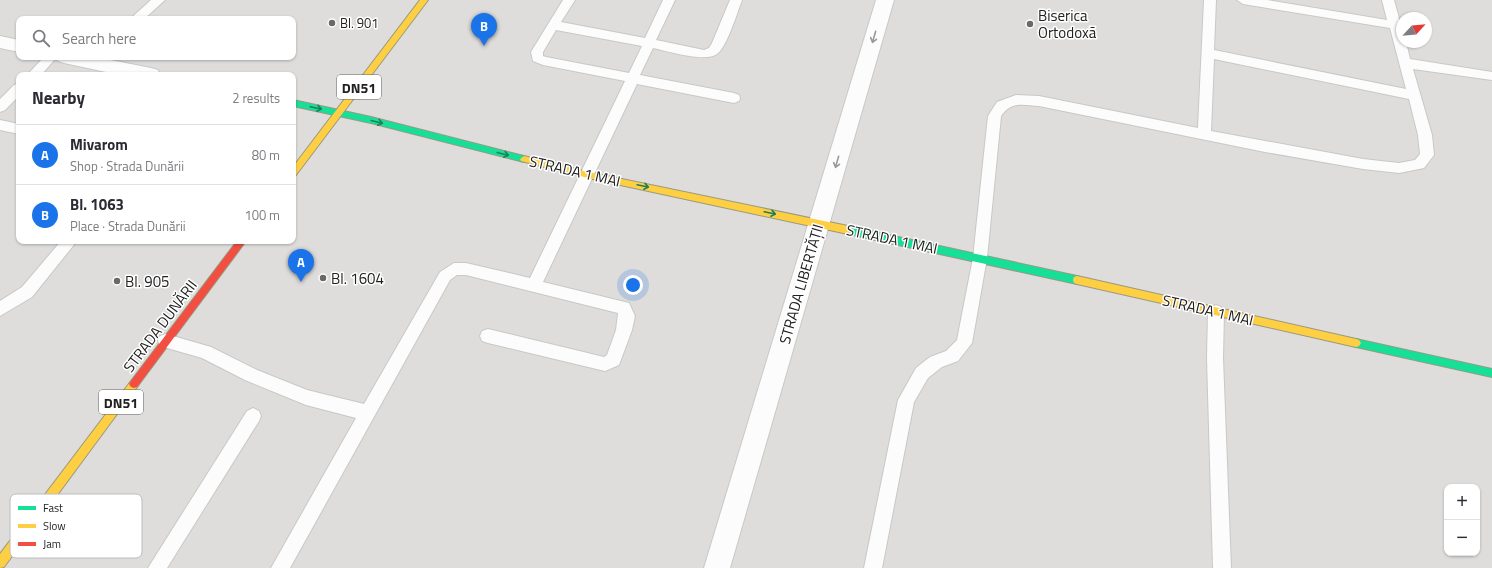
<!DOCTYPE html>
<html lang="en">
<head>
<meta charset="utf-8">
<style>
	:root { --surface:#fff; --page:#f7f7f7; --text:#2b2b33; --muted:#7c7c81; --line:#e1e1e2; --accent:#1a73e8 }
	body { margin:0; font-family:"Titillium Web",sans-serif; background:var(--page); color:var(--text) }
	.controls { position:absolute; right:12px; bottom:12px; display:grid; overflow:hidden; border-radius:8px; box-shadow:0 1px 3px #0004 }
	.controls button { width:36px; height:36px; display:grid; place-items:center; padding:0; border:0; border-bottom:1px solid var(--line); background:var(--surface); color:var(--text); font:20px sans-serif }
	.compass { position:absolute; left:1396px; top:12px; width:36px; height:36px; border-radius:50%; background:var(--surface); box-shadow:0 1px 3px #0004; rotate:64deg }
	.you { position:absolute; left:633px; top:285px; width:14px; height:14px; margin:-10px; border:3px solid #fff; border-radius:50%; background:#1a73e8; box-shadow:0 0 0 6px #1a73e833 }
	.badge { display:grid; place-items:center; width:26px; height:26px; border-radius:50%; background:var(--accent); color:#fff; font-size:13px; font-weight:700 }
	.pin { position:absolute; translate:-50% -33px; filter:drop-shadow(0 1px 2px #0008) }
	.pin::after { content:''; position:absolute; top:21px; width:14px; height:12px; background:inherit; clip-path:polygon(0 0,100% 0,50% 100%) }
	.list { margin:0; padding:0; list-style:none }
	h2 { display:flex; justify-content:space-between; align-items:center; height:52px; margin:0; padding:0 16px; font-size:17px }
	h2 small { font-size:13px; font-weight:400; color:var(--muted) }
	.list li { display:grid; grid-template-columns:26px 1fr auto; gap:12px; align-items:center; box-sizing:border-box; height:60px; padding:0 16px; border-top:1px solid var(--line) }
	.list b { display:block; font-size:15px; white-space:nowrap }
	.list p { margin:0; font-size:13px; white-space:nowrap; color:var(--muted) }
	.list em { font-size:13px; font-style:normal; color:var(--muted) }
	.icon { flex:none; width:22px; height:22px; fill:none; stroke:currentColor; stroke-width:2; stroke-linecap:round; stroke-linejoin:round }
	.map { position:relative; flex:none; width:1492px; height:568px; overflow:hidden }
	.search { position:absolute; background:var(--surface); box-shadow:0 1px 3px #0004; left:16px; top:16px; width:280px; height:44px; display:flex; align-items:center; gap:10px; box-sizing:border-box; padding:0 14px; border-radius:8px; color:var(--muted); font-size:15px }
	.panel { position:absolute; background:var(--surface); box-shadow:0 1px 3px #0004; left:16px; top:72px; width:280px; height:172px; border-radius:8px }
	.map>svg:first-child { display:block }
	.residential { fill:#dedddb; fill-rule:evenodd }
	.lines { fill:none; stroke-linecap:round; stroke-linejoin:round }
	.lane-casing { stroke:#c8c8c6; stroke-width:2 }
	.street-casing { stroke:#c8c8c6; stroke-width:2 }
	.fast-casing { stroke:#989a80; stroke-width:2 }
	.slow-casing { stroke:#989a80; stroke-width:2 }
	.jam-casing { stroke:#989a80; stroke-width:2 }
	.lane { fill:#fdfcfc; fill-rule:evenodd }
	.street { fill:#fdfcfc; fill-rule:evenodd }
	.fast { fill:#16e098; fill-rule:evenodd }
	.slow { fill:#ffcf43; fill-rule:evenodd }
	.jam { fill:#f24e42; fill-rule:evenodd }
	.oneway { stroke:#9a9999 }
	.oneway2 { stroke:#1c805c }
	.poi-dot { fill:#696967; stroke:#fff; stroke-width:1.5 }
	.labels { text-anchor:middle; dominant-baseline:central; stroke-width:3; stroke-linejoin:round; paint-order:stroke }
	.far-poi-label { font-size:13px; fill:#212121; stroke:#fff; text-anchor:start }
	.shield { fill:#fff; stroke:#646464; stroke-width:1 }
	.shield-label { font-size:14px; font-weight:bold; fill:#212121 }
	.poi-label { font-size:15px; fill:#212121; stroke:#fff; text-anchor:start }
	.street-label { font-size:15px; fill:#212121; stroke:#fff }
	.key { fill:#fff; stroke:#bcbcbc; stroke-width:1 }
	.key-label { font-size:11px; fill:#212121 }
</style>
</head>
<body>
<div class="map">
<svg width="1492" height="568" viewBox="0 0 1492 568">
	<rect width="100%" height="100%" fill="#efeeea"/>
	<path class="residential" d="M0,0H1492V568H0ZM1402,18H1426V42H1402ZM19,19H293V57H19ZM19,75H293V241H19ZM1447,487H1477V553H1447Z"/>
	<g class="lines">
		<g class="lane-casing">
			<g id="lane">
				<polygon points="151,0 165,0 144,19 130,19"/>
				<path d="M563,0H575L561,22L645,38L663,0H675L656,40L704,50L709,48L712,43L730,0H742C737,13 727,47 717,54C705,63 668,51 653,48L640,75L734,93L739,95L740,98L739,101L734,103L637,84L543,282L629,303L635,316L632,330L619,365L605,371L488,343L482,341L480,336L482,331L488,329L604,357L607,355L616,330L618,313L466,275H457L450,280L290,568H271L356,418L306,405L245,380L202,358L160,346L158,341L160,336L166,334L211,347L257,370L307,390L364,404L440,272L454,263H466L530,278L625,81L543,65L533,61L531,52ZM556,30L642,46L629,73L546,57L543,56V52Z"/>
				<path d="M1204,0H1216L1214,50L1406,89L1390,28L1243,4L1237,0H1267L1387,20L1382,0H1394L1402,29V42H1406L1410,59L1492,72V80L1413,69L1432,135L1434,155L1424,168L1399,173L1363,169L1265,152L1039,106C1023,105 1011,101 1001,116L987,258L972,343L958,361L942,367L928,378L914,402L882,568H864L898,400L916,368L930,357L946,351L957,340L973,258L988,116L997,102L1016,95L1039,96L1198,128ZM1214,59L1409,99L1418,135L1420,154L1415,160L1399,163L1363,159L1211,131Z"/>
				<polygon points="44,57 57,57 41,75 27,75"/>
				<polygon points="19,83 19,96 5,110 0,112 0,99 14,85"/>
				<polygon points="0,120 19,124 19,134 0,130"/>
				<polygon points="61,241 77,241 32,297 0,316 0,301 22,287"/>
				<polygon points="1216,305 1221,307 1224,312 1223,358 1231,568 1213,568 1207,358 1208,312 1211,307"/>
				<polygon points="253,408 259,411 261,416 259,421 167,568 148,568 247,411"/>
			</g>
		</g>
		<g class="street-casing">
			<g id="street">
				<polygon points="876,0 894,0 730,568 704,568"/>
				<polygon points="0,36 19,40 19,52 0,48"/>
				<polygon points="55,57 95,57 151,68 158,70 160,75 120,75 64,63 58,61"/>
			</g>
		</g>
		<g class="fast-casing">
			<g id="fast">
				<polygon points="293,100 371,117 524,156 528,159 524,162 371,123 293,106"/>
				<polygon points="848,226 1077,276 1080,277 1081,280 1080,283 1077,284 848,234 845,232 844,230 845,228"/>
				<polygon points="1356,339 1492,369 1492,377 1356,347 1353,346 1351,343 1353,340"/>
			</g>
		</g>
		<g class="slow-casing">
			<g id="slow">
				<polygon points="420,0 428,0 296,175 293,176 293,167"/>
				<polygon points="524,156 588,172 848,226 851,228 852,230 851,232 848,234 588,178 521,161 520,159"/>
				<polygon points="1077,276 1356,339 1359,340 1361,343 1359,346 1356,347 1077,284 1074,283 1073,280 1074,277"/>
				<polygon points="134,380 137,381 139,384 137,387 4,567 0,568 0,554 131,381"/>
			</g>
		</g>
		<g class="jam-casing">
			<polygon id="jam" points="237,241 246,241 137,387 134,388 131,387 129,384 131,381"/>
		</g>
		<use href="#lane" class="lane"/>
		<use href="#street" class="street"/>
		<use href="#fast" class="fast"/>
		<use href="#slow" class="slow"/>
		<use href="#jam" class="jam"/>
	</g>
	<defs><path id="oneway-shaft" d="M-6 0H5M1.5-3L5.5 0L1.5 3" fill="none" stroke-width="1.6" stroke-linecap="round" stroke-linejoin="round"/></defs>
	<g class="oneway">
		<use href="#oneway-shaft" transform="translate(874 37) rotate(106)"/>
		<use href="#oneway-shaft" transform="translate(837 162) rotate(106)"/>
	</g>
	<g class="oneway2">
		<use href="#oneway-shaft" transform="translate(316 108) rotate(12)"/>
		<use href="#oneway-shaft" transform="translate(377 122) rotate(14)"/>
		<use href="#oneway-shaft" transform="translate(503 154) rotate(14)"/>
		<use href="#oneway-shaft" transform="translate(643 186) rotate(12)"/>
		<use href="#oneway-shaft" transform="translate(770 213) rotate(12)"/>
	</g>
	<g class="poi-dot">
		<circle cx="332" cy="23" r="4"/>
		<circle cx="1030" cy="24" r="4"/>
		<circle cx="323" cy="278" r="4"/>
		<circle cx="117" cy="281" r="4"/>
	</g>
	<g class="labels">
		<g class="far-poi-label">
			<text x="340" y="23">Bl. 901</text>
		</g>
		<g class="shield">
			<rect x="337" y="75" width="44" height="24" rx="3"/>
			<rect x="99" y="390" width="44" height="24" rx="3"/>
		</g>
		<g class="shield-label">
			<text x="359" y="87">DN51</text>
			<text x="121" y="402">DN51</text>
		</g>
		<g class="poi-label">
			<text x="1038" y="15">Biserica<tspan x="1038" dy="17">Ortodoxă</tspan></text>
			<text x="331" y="278">Bl. 1604</text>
			<text x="125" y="281">Bl. 905</text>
		</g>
		<g class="street-label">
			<text transform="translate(575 171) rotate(13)">STRADA 1 MAI</text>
			<text transform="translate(892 239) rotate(12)">STRADA 1 MAI</text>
			<text transform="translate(801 284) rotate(-74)">STRADA LIBERTĂȚII</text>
			<text transform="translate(1208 310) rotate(13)">STRADA 1 MAI</text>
			<text transform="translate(160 326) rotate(-53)">STRADA DUNĂRII</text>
		</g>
	</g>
	<rect x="10" y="494" width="132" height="64" rx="6" class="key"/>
	<rect x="18" y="506" width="18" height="4" fill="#16e098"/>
	<rect x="18" y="524" width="18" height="4" fill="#ffcf43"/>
	<rect x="18" y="542" width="18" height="4" fill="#f24e42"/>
	<g class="key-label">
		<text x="43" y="512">Fast</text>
		<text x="43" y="530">Slow</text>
		<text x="43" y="548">Jam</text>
	</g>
</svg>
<div class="controls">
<button>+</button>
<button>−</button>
</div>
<svg class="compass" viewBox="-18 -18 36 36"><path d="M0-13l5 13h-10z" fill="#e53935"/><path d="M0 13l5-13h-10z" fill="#7c7c81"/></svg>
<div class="you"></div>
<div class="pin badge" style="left:301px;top:282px">A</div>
<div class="pin badge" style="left:484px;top:46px">B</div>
<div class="search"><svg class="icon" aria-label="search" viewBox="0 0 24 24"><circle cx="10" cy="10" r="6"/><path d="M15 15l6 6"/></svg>Search here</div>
<section class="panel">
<h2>Nearby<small>2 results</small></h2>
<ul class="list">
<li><span class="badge">A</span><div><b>Mivarom</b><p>Shop · Strada Dunării</p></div><em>80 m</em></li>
<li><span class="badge">B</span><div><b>Bl. 1063</b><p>Place · Strada Dunării</p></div><em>100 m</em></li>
</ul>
</section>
</div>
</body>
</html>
